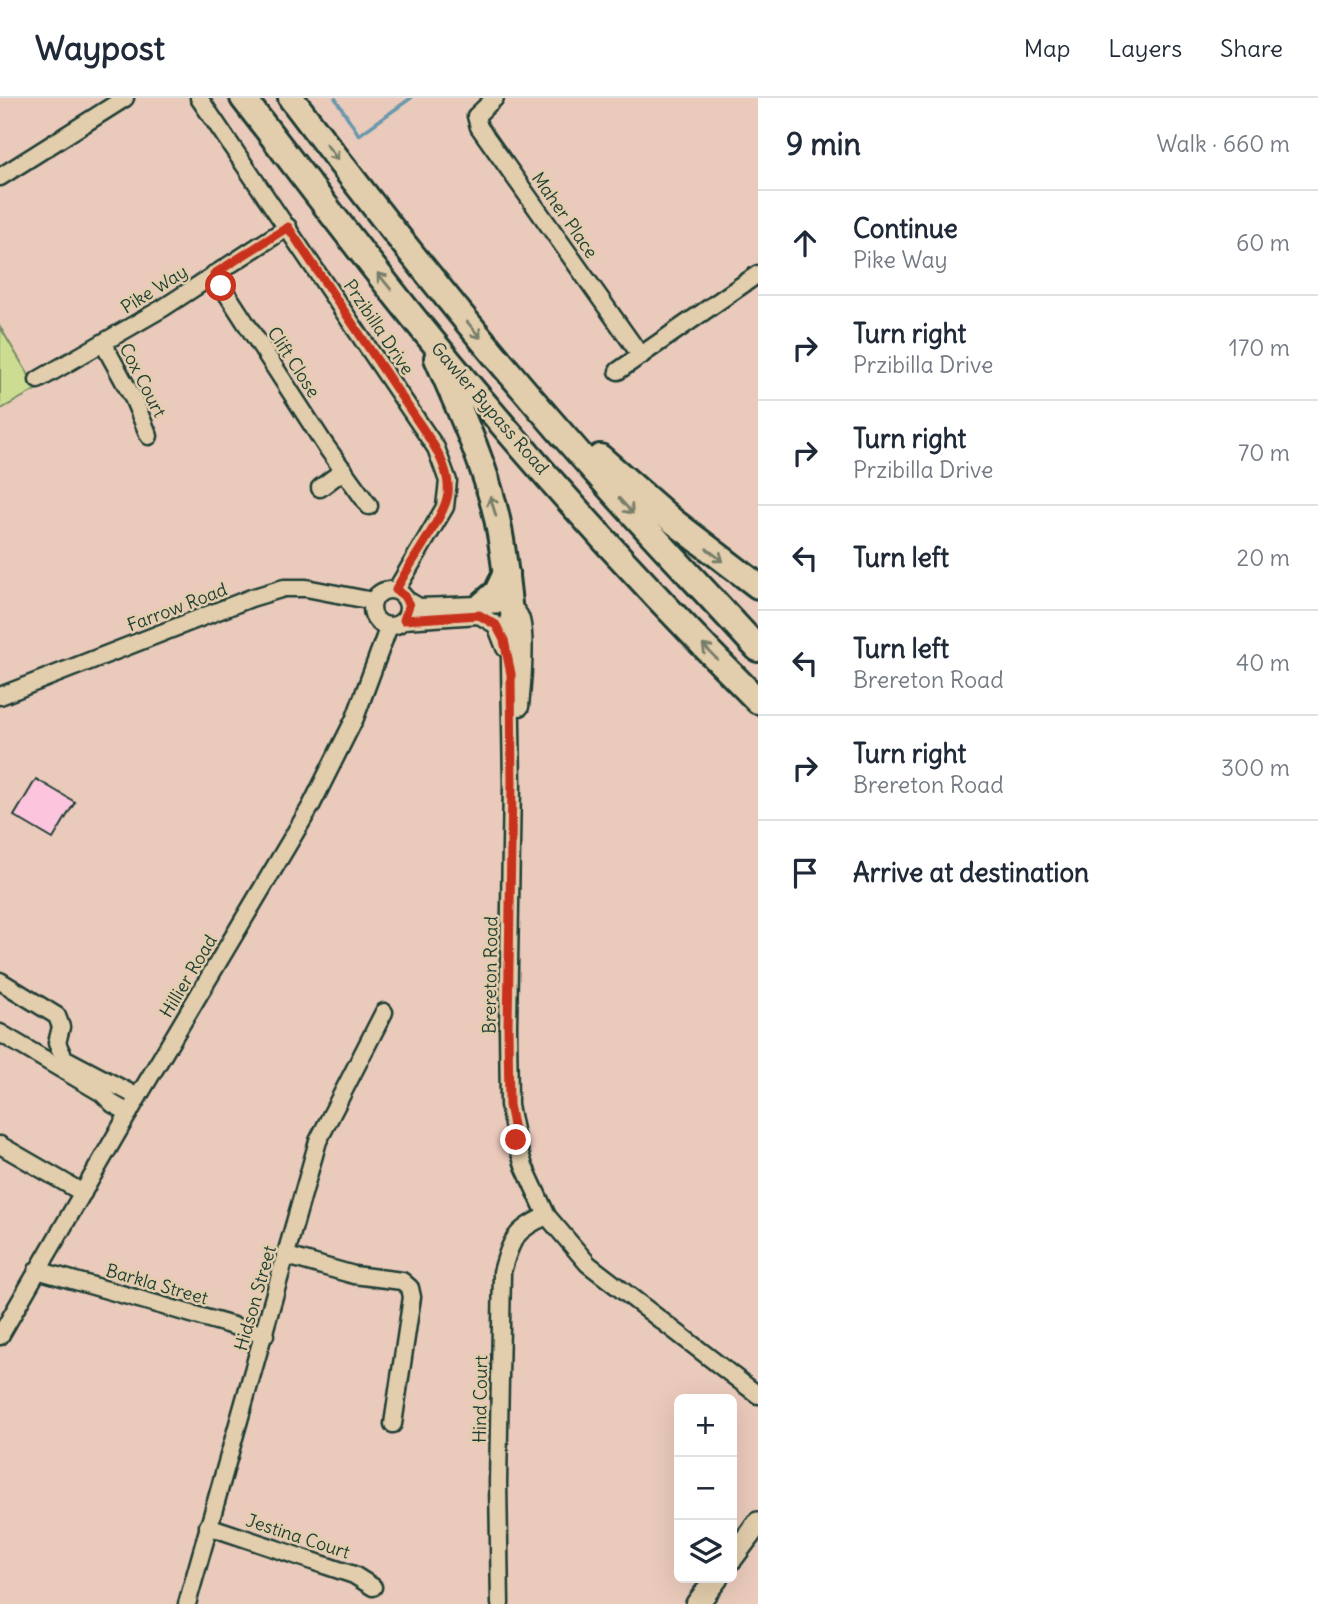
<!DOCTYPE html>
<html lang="en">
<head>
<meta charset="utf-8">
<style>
	:root { --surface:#fff; --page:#f2f2f3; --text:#1f2937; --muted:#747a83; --line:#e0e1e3 }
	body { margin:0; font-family:Delius,sans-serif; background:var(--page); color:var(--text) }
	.controls { position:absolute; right:21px; bottom:21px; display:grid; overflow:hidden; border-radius:10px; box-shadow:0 7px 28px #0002 }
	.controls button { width:63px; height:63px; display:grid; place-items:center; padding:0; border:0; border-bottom:2px solid var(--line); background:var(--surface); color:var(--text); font:35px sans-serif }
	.stop { position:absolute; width:21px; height:21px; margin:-16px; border:5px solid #c8321e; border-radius:50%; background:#fff }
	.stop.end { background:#c8321e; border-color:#fff; box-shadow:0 2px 7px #0008 }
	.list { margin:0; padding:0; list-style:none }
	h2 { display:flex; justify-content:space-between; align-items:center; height:91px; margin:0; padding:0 28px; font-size:30px }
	h2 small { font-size:23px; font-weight:400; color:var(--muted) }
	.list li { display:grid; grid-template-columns:46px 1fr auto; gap:21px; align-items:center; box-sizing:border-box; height:105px; padding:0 28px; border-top:2px solid var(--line) }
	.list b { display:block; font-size:26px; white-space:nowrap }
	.list p { margin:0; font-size:23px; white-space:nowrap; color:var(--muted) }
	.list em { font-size:23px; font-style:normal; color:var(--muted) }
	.icon { flex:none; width:38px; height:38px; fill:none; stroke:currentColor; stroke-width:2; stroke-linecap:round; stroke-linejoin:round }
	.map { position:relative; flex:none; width:758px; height:1506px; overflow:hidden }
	header { display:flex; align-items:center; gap:42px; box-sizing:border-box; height:98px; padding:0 35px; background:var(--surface); border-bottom:2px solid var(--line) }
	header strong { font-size:33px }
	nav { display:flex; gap:38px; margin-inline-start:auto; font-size:24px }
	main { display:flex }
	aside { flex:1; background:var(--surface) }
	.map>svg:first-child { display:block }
	.green { fill:#ccdd92; stroke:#768d63; stroke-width:2 }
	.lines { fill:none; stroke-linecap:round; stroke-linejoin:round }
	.stream { stroke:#6b98ad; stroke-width:3.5 }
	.building { fill:#fcc4dd; stroke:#1f3d34; stroke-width:2 }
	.minor-casing { stroke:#1f3d34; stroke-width:21 }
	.major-casing { stroke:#1f3d34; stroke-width:26 }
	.highway-casing { stroke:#1f3d34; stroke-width:30 }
	.minor { stroke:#e2cdac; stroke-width:16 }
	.major { stroke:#e2cdac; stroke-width:21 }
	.highway { stroke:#e2cdac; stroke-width:24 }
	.oneway { stroke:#777e6a }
	.route { stroke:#c8321e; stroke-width:9 }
	.labels { text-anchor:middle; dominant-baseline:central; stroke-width:5; stroke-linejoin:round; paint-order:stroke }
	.street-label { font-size:18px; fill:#1f3d34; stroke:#e2cdac }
</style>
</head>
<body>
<header>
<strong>Waypost</strong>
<nav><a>Map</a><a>Layers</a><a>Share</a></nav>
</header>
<main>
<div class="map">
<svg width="758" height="1506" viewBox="0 0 758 1506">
	<rect width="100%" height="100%" fill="#eacabb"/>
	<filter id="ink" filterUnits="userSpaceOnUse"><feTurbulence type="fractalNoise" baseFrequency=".0143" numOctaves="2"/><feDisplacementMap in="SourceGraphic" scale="14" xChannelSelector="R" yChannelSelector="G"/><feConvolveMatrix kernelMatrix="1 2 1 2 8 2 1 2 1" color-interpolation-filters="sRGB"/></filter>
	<g filter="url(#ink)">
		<polygon class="green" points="0,229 37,291 1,311 0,310"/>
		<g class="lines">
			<polyline class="stream" points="335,0 359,37 411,0"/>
		</g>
		<polygon class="building" points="36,681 75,704 53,741 14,718"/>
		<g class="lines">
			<g class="minor-casing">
				<g id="minor">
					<polyline points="199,0 436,350 448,383 445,409 396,492"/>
					<polyline points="495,0 476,18 479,29 641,258"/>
					<polyline points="0,79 125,0"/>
					<polyline points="214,176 325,347 369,408"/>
					<polyline points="103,245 133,300 149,338"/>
					<polyline points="618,273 758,176"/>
					<polyline points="38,282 163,210 288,129"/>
					<polyline points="320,390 344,372"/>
					<circle cx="390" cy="510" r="18"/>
					<path d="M407,502L419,509L509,506C513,510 518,514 520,519C527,536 522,589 520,609"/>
					<polyline points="509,506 512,687 508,928 509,1007 516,1042 524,1068 547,1118 588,1166 758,1297"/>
					<polyline points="404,522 479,517 496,527 505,550"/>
					<polyline points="0,598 251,500 284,490 306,490 373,503"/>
					<polyline points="0,883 57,918 61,929 57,945 64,960 138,999"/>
					<polyline points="0,935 102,995 113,1006 129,1015"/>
					<polyline points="0,1047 83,1095"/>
					<polyline points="287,1158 354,1177 402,1183 410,1190 412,1199 393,1326"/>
					<polyline points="37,1172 265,1237"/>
					<polyline points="0,1238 138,999 311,708 355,620 389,528"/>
					<polyline points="208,1428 354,1477 373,1489"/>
					<polyline points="187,1506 318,1043 384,914"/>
					<path d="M500,1506L498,1384L502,1174C511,1142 515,1131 547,1118"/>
				</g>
			</g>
			<g class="major-casing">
				<g id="major">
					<polyline points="732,1460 758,1425"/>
					<polyline points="697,1506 717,1480"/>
				</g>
			</g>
			<g class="highway-casing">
				<g id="highway">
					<path d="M243,0C303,78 362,157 425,234C529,362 641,486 758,603"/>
					<path d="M291,0C391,133 496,263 607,387C656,442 708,496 758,551"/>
					<path d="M437,260C459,311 483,361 496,416C503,446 506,476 509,506"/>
					<polyline points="600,359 673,423 758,488"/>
					<polyline points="483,506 497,494 506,475"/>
				</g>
			</g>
			<use href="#minor" class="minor"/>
			<use href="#major" class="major"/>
			<use href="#highway" class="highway"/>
		</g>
		<defs><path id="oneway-shaft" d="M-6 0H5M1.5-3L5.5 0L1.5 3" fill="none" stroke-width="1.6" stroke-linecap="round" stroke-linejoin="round" transform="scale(1.75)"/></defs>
		<g class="oneway">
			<use href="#oneway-shaft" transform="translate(332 54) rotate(53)"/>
			<use href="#oneway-shaft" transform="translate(384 183) rotate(-129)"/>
			<use href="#oneway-shaft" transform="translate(474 232) rotate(50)"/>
			<use href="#oneway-shaft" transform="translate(493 408) rotate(-106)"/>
			<use href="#oneway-shaft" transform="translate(626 408) rotate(48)"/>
			<use href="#oneway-shaft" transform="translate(715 457) rotate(37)"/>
			<use href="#oneway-shaft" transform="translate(710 554) rotate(-135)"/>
		</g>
	</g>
	<g class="lines" filter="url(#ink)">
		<path class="route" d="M221,188L214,176L288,129L429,340C439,355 450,377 448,396C445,418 407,469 396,492L404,498L409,507L404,522L479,517L496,527L504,542L511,576L512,687L508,928L509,1007L516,1042"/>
	</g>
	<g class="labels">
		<g class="street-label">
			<text transform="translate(565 117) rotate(55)">Maher Place</text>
			<text transform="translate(154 191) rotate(-32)">Pike Way</text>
			<text transform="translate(379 229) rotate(56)">Przibilla Drive</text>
			<text transform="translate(294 264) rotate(57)">Clift Close</text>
			<text transform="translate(143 282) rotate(63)">Cox Court</text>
			<text transform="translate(490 310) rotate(49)">Gawler Bypass Road</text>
			<text transform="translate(177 509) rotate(-21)">Farrow Road</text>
			<text transform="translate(490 877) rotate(-89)">Brereton Road</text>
			<text transform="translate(188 878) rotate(-59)">Hillier Road</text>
			<text transform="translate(157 1186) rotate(16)">Barkla Street</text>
			<text transform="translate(255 1200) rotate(-74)">Hidson Street</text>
			<text transform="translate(480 1301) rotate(-89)">Hind Court</text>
			<text transform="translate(298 1438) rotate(18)">Jestina Court</text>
		</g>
	</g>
</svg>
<div class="controls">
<button>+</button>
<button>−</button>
<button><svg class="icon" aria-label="layers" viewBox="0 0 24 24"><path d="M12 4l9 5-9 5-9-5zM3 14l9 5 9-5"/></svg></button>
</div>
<div class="stop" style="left:221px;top:188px"></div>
<div class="stop end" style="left:516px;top:1042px"></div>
</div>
<aside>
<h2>9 min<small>Walk · 660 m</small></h2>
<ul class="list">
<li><svg class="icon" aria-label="ahead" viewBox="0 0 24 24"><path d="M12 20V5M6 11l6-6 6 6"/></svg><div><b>Continue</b><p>Pike Way</p></div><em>60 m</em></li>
<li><svg class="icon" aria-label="right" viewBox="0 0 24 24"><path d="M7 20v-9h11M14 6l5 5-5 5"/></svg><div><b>Turn right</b><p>Przibilla Drive</p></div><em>170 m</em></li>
<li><svg class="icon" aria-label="right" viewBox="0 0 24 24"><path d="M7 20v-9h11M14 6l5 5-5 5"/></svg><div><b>Turn right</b><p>Przibilla Drive</p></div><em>70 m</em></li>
<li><svg class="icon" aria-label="left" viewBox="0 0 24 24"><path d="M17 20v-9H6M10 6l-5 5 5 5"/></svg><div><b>Turn left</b></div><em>20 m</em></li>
<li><svg class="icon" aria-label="left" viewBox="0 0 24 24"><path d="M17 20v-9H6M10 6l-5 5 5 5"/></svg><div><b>Turn left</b><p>Brereton Road</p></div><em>40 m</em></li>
<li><svg class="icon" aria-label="right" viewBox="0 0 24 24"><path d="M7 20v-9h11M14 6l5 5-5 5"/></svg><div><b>Turn right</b><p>Brereton Road</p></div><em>300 m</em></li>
<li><svg class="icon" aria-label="arrive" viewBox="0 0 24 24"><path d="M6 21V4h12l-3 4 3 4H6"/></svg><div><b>Arrive at destination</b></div></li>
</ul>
</aside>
</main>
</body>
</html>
